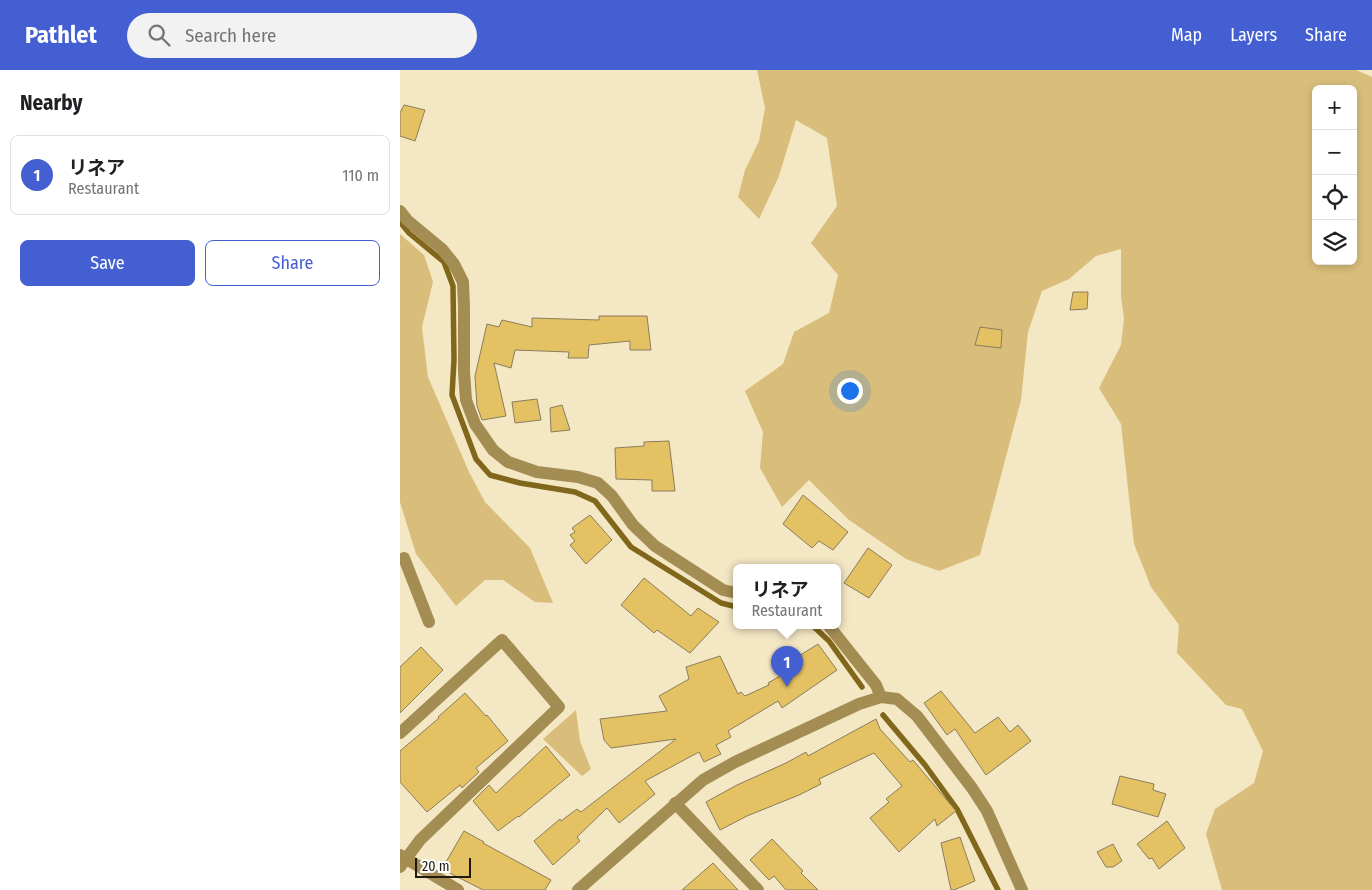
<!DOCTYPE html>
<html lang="en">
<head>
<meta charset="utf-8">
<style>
	:root { --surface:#fff; --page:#f2f2f2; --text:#202124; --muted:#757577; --line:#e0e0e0; --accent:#445fd2 }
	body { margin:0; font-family:"Fira Sans Condensed","Noto Sans JP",sans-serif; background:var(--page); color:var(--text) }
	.controls { position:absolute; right:15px; top:15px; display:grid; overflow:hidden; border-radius:8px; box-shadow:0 2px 8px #0003 }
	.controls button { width:45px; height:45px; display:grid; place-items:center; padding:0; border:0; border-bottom:1px solid var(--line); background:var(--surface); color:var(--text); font:25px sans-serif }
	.scale { position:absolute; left:15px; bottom:12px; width:56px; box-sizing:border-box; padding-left:5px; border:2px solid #1f1a0d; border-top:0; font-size:14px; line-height:18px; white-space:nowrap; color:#1f1a0d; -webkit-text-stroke:4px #fff; paint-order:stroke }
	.you { position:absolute; left:449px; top:320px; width:18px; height:18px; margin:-12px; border:4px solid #fff; border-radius:50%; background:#1a73e8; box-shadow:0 0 0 8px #1a73e833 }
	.badge { display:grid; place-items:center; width:32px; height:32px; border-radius:50%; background:var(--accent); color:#fff; font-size:16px; font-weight:700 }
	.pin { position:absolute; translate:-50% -41px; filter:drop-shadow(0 1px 2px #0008) }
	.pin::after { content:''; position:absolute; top:26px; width:18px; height:15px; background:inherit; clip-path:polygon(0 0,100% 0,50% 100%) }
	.popup { position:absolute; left:333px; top:494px; width:108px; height:65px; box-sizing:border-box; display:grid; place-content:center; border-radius:8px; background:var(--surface); filter:drop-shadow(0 1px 4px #0005); font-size:16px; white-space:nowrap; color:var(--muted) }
	.popup b { font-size:19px; color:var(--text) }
	.popup::after { content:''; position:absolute; left:50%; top:100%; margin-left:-10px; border:10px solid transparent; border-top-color:var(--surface) }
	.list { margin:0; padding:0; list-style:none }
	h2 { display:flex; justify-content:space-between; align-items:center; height:65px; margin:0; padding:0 20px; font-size:21px }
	h2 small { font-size:16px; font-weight:400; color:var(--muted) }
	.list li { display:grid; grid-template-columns:32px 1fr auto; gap:15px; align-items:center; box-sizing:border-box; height:80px; margin:0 10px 10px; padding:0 10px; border:1px solid var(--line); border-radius:8px }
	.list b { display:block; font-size:19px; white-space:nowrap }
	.list p { margin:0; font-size:16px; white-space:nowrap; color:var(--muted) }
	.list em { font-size:16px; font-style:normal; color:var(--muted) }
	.actions { display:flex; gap:10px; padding:15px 20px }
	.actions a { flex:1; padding:11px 0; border:1px solid var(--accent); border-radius:8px; text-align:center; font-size:18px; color:var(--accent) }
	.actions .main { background:var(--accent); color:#fff }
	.icon { flex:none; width:28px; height:28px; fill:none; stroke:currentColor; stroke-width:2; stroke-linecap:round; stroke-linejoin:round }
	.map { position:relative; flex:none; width:972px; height:820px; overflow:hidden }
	header { display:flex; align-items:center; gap:30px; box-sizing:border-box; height:70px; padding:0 25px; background:var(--accent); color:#fff }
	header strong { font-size:24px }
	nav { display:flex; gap:28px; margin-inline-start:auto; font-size:18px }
	.search { width:350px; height:45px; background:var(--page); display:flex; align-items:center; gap:12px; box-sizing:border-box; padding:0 18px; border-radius:28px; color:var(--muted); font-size:19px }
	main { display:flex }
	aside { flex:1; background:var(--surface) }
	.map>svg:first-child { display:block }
	.green { fill:#d8be7a; fill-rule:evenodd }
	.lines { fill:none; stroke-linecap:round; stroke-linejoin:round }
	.stream { stroke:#80671c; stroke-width:5.5 }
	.building { fill:#e4c162; stroke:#897d5e }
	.minor { stroke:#a38d53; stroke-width:12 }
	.tertiary { stroke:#a38d53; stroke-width:12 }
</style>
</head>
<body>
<header>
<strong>Pathlet</strong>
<div class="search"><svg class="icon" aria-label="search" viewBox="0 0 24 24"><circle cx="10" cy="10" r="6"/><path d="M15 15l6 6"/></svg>Search here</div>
<nav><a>Map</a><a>Layers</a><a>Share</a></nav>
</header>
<main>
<aside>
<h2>Nearby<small></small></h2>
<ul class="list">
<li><span class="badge">1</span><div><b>リネア</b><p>Restaurant</p></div><em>110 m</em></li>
</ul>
<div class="actions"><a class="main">Save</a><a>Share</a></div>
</aside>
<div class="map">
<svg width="972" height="820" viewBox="0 0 972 820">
	<rect width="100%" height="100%" fill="#f4e7c4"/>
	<g class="green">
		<path d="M357,0H956L972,7V820H822L806,764L815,739L854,713L863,681L842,639L826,635L777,583L779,555L751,517L734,474L721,354L699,318L721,275L724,249L721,226V179L696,186L669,209L642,221L628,262L621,330L580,485L539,501L506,489L449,450L409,410L382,437L360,398L363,362L345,321L383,294L394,262L429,243L438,205L411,173L437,136L427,68L396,50L379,106L359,149L338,127L345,100L359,71L365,38ZM916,19H953V191H916Z"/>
		<polygon points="0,164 24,185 33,212 22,257 28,307 69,402 85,432 130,478 153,533 135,532 103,510 85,510 56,536 16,484 0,432"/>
		<polygon points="176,640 180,671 191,699 182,706 143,669"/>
	</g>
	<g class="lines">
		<g class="stream">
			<polyline points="0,152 9,163 44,192 53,216 54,290 52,325 76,389 90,405 120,413 175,422 195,431 231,477 321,533 337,537"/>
			<polyline points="413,556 429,571 462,617"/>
			<polyline points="483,645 525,695 557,739 598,820"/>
		</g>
	</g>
	<g class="building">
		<polygon points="4,35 25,40 15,71 0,66 0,43"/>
		<polygon points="673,222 688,222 687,239 670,240"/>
		<polygon points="199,246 247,246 251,280 230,280 230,271 189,275 188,288 168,288 169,282 115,280 111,298 94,293 106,346 82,350 77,336 75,306 87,254 99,257 102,250 132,257 132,248 199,250"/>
		<polygon points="580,257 602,260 601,278 575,275"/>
		<polygon points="137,329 141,350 115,353 112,332"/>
		<polygon points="162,335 170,360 151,362 150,338"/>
		<polygon points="269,371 275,421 252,421 252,410 216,409 215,378 244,376 244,372"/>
		<polygon points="403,425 448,462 433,480 419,471 412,478 383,454"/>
		<polygon points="190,445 212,470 186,494 170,475 175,471 170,465 175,462 172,458"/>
		<polygon points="468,478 492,495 469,528 444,513"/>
		<polygon points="244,508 291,546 298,538 319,552 290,583 257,560 254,563 221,535"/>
		<polygon points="418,574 437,600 382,638 378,631 328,661 331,667 316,675 321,684 304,692 299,682 245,711 255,724 219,753 207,738 177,767 180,771 153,795 134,771 160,749 161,751 177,739 181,742 276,669 211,678 204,670 200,649 267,641 259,626 289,609 286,597 320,586 338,624 341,622 345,626 369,615 368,613 395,597 391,591"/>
		<polygon points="21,577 43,600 0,643 0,597"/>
		<polygon points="541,621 575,663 598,647 610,662 618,655 631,671 586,705 555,659 547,665 524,633"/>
		<polygon points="65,623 86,646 87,645 108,671 76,698 79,702 62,718 60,715 27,742 0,712 0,681 39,648 38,647"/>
		<polygon points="476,649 480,659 510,692 513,690 556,741 537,756 535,749 499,782 470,748 489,732 486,729 502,716 474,683 419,709 421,714 399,725 347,746 320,760 306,732 337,715 386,693 406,682 408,686"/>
		<polygon points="146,676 170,705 119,747 118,746 98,761 73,731 89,715 96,723"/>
		<polygon points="720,706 754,714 753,720 766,724 758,747 712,734"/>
		<polygon points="767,751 785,778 759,799 752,788 749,789 737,774"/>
		<polygon points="64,761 84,772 83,773 151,810 145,820 83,820 42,799"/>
		<polygon points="560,767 575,811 554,820 551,820 541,773"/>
		<polygon points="372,769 403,801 401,803 418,820 386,820 374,806 369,810 350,790"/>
		<polygon points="713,774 722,791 713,797 706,797 697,782"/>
		<polygon points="313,793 338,820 282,820"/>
	</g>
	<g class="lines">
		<g class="minor">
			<polyline points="0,141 7,150 42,179 54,194 63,212 64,238 64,302 66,330 75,354 93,380 108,392 137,402 178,407 198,413 212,426 233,455 255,476 323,520 337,523"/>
			<polyline points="4,488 29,552"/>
			<polyline points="429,556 476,615 481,627"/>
			<polyline points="0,663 102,570 159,637 20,770 0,797"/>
			<polyline points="275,733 358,820"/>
		</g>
		<g class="tertiary">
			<polyline points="0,785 58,820"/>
			<polyline points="178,820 303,710 335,692 459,634 481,627 497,629 517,646 572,718 587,741 622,820"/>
		</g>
	</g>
</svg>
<div class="controls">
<button>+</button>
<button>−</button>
<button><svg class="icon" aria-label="locate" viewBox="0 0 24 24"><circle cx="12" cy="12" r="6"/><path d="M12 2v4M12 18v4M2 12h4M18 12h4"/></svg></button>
<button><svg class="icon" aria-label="layers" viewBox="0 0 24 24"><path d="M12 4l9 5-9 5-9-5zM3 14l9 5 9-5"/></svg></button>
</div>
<div class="scale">20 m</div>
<div class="you"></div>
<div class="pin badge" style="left:387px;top:617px">1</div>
<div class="popup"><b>リネア</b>Restaurant</div>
</div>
</main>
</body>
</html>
